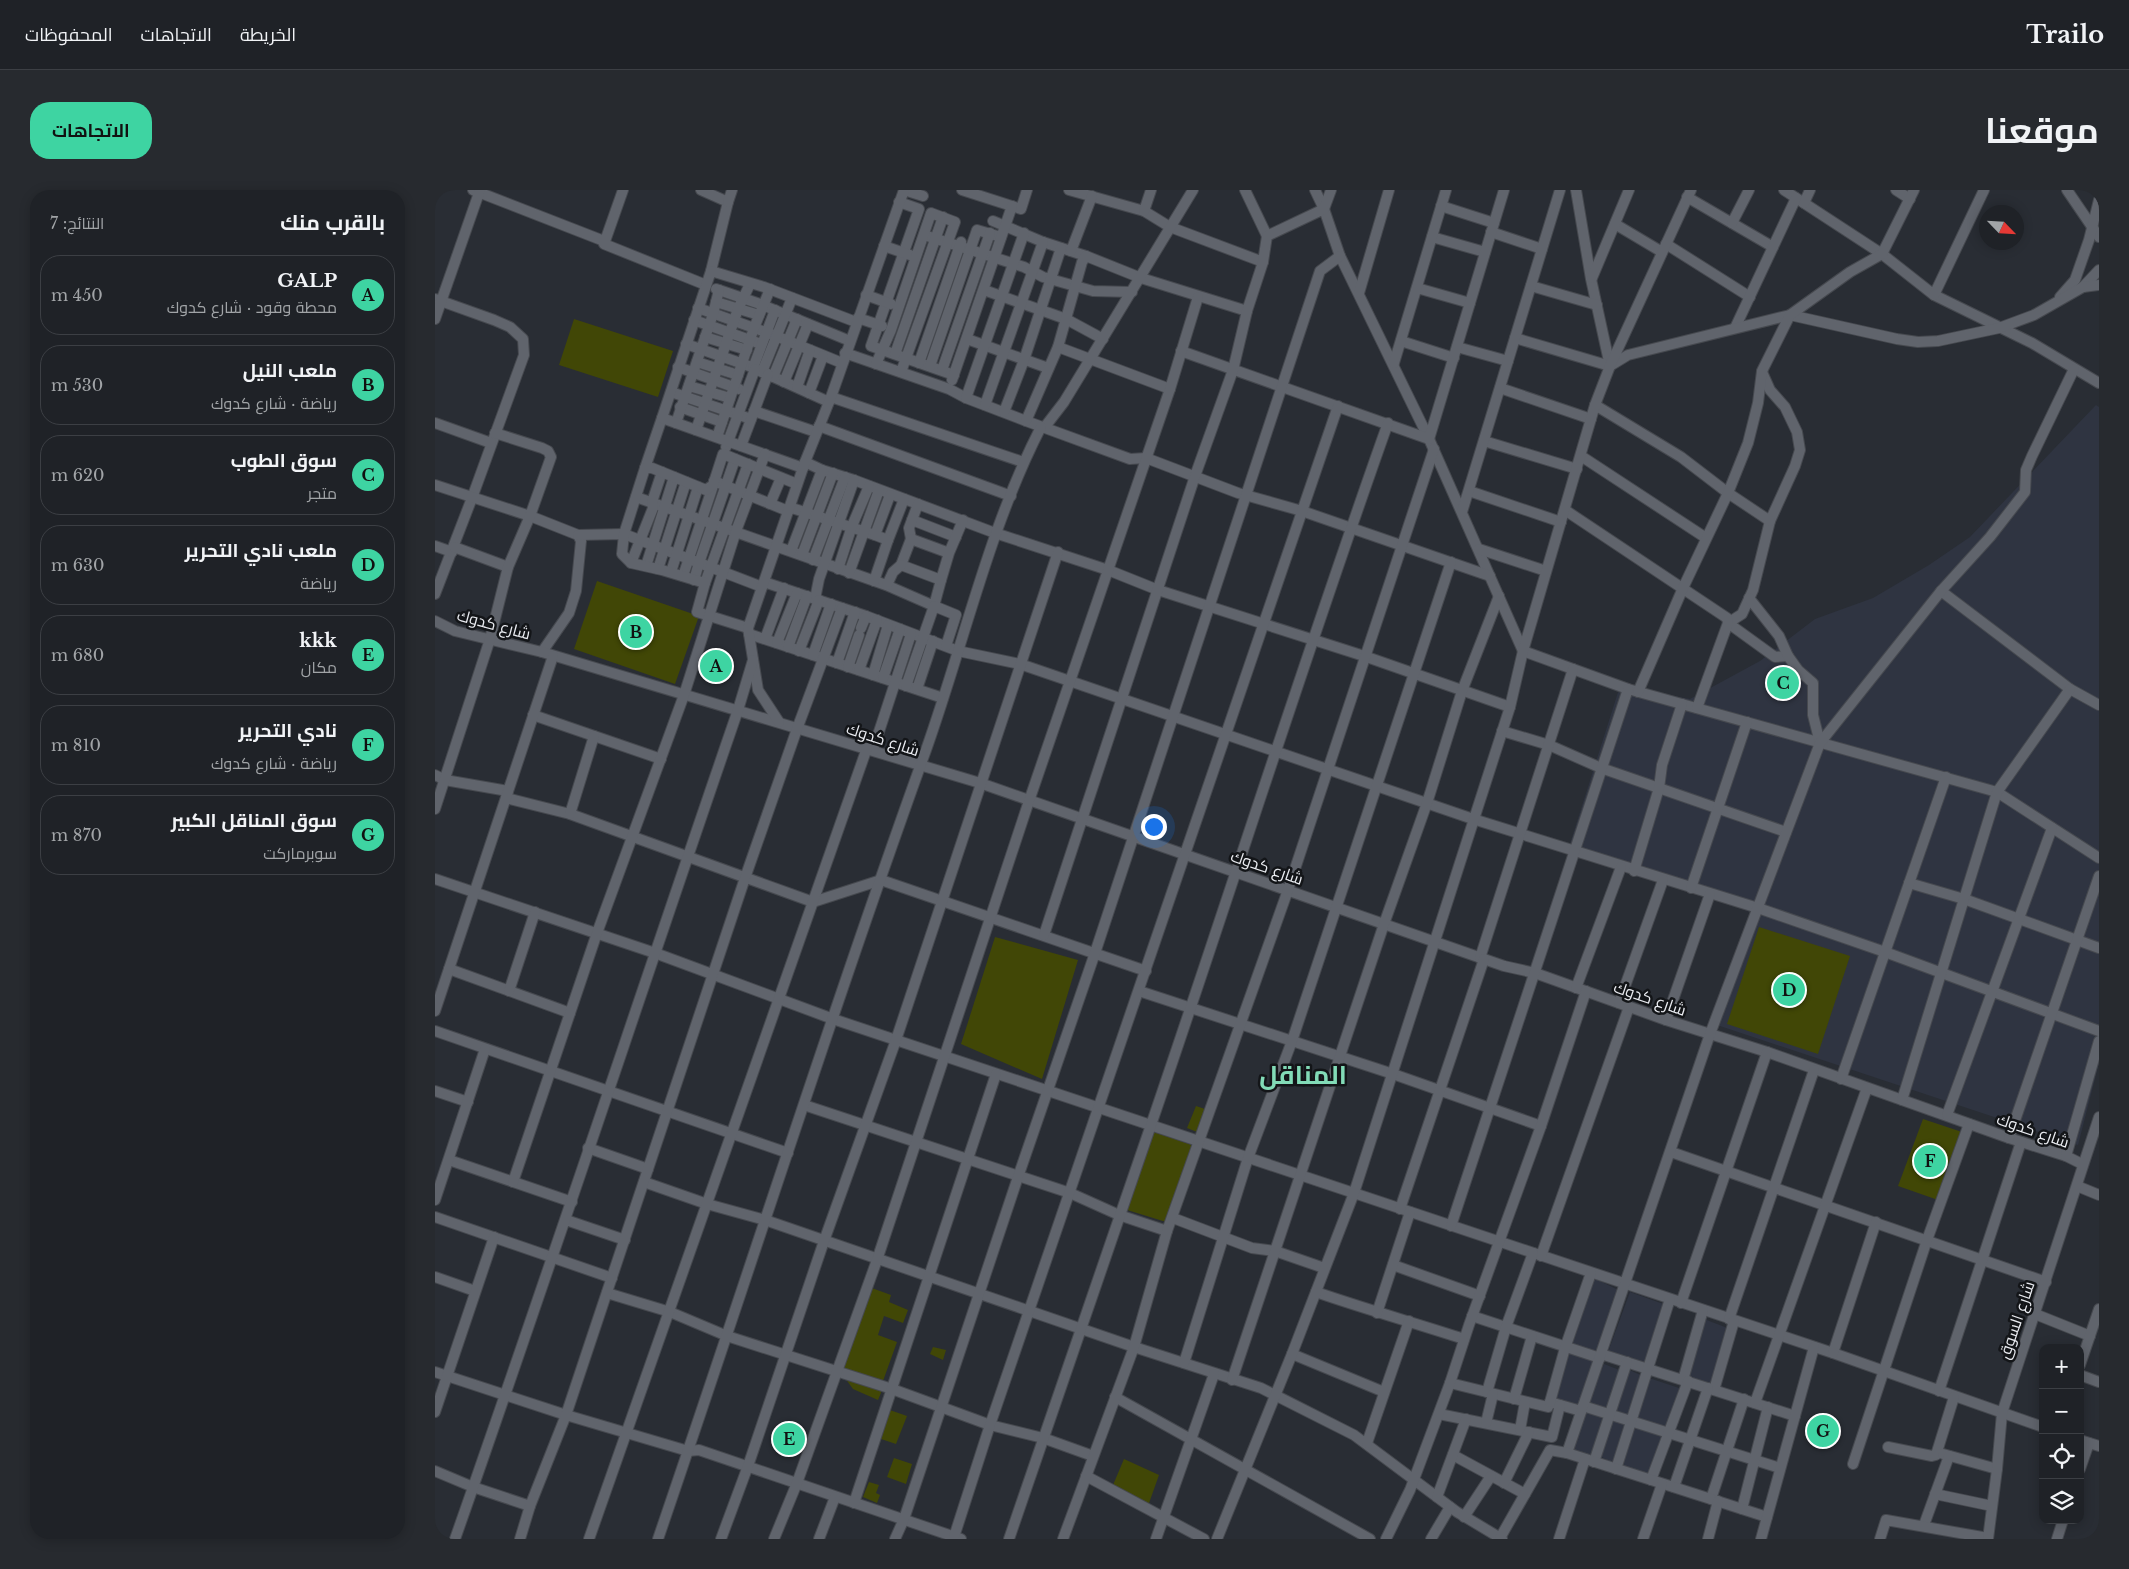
<!DOCTYPE html>
<html lang="ar">
<head>
<meta charset="utf-8">
<style>
	:root { --surface:#1f2227; --page:#272a2f; --text:#f1f3f6; --muted:#a1a4a7; --line:#3c3f44; --accent:#3ed4a2 }
	body { margin:0; font-family:"Libre Baskerville",Cairo,serif; background:var(--page); color:var(--text); direction:rtl }
	.controls { position:absolute; right:15px; bottom:15px; display:grid; overflow:hidden; border-radius:10px; box-shadow:0 2px 12px #0003 }
	.controls button { width:45px; height:45px; display:grid; place-items:center; padding:0; border:0; border-bottom:1px solid var(--line); background:var(--surface); color:var(--text); font:25px sans-serif }
	.compass { position:absolute; left:1544px; top:15px; width:45px; height:45px; border-radius:50%; background:var(--surface); box-shadow:0 2px 12px #0003; rotate:115deg }
	.you { position:absolute; left:718px; top:636px; width:18px; height:18px; margin:-12px; border:4px solid #fff; border-radius:50%; background:#1a73e8; box-shadow:0 0 0 8px #1a73e833 }
	.badge { display:grid; place-items:center; width:32px; height:32px; border-radius:50%; background:var(--accent); color:#111; font-size:16px; font-weight:700 }
	.pin { position:absolute; translate:-50% -50%; border:2px solid #fff; box-shadow:0 1px 5px #0006 }
	.list { margin:0; padding:0; list-style:none }
	h2 { display:flex; justify-content:space-between; align-items:center; height:65px; margin:0; padding:0 20px; font-size:21px }
	h2 small { font-size:16px; font-weight:400; color:var(--muted) }
	.list li { display:grid; grid-template-columns:32px 1fr auto; gap:15px; align-items:center; box-sizing:border-box; height:80px; margin:0 10px 10px; padding:0 10px; border:1px solid var(--line); border-radius:20px }
	.list b { display:block; font-size:19px; white-space:nowrap }
	.list p { margin:0; font-size:16px; white-space:nowrap; color:var(--muted) }
	.list em { font-size:16px; font-style:normal; color:var(--muted) }
	.icon { flex:none; width:28px; height:28px; fill:none; stroke:currentColor; stroke-width:2; stroke-linecap:round; stroke-linejoin:round }
	.map { position:relative; flex:none; width:1664px; height:1349px; overflow:hidden; direction:ltr; border-radius:20px }
	header { display:flex; align-items:center; gap:30px; box-sizing:border-box; height:70px; padding:0 25px; background:var(--surface); border-bottom:1px solid var(--line) }
	header strong { font-size:24px }
	nav { display:flex; gap:28px; margin-inline-start:auto; font-size:18px }
	.intro { display:flex; align-items:center; justify-content:space-between; box-sizing:border-box; height:120px; padding:0 30px }
	h1 { margin:0; font-size:35px }
	.button { padding:12px 22px; border-radius:20px; background:var(--accent); color:#111; font-size:18px; font-weight:700 }
	main { display:flex; gap:30px; padding:0 30px }
	aside { flex:1; background:var(--surface); border-radius:20px; box-shadow:0 2px 12px #0003 }
	.map>svg:first-child { display:block }
	.built { fill:#2f3441 }
	.green { fill:#414706 }
	.lines { fill:none; stroke-linecap:round; stroke-linejoin:round }
	.minor-casing { stroke:#46494f; stroke-width:12 }
	.minor { stroke:#60646c; stroke-width:10 }
	.labels { text-anchor:middle; dominant-baseline:central; stroke-width:5; stroke-linejoin:round; paint-order:stroke }
	.street-label { font-size:16px; fill:#eceef3; stroke:#131518 }
	.town-label { font-size:26px; font-weight:bold; fill:#82dbb7; stroke:#131518 }
</style>
</head>
<body>
<header>
<strong>Trailo</strong>
<nav><a>الخريطة</a><a>الاتجاهات</a><a>المحفوظات</a></nav>
</header>
<div class="intro"><h1>موقعنا</h1><a class="button">الاتجاهات</a></div>
<main>
<div class="map">
<svg width="1664" height="1349" viewBox="0 0 1664 1349">
	<rect width="100%" height="100%" fill="#292d34"/>
	<g class="built">
		<polygon points="1661,215 1664,217 1664,873 1643,955 1282,835 1325,716 1134,657 1185,496 1255,509 1325,471 1380,429 1438,408 1494,375 1535,347"/>
		<polygon points="1157,1087 1185,1101 1161,1165 1135,1155"/>
		<polygon points="1195,1102 1231,1115 1213,1174 1173,1162"/>
		<polygon points="1269,1129 1295,1139 1278,1196 1251,1186"/>
		<polygon points="1131,1163 1163,1170 1145,1220 1117,1211"/>
		<polygon points="1169,1174 1187,1181 1173,1221 1153,1214"/>
		<polygon points="1192,1179 1210,1187 1195,1228 1178,1222"/>
		<polygon points="1214,1188 1247,1199 1232,1239 1200,1228"/>
		<polygon points="1151,1218 1174,1226 1158,1267 1136,1261"/>
		<polygon points="1176,1226 1196,1233 1179,1273 1162,1265"/>
		<polygon points="1197,1235 1231,1244 1214,1287 1184,1280"/>
	</g>
	<g class="green">
		<polygon points="139,129 238,161 223,207 124,175"/>
		<polygon points="162,391 264,426 240,494 139,459"/>
		<polygon points="1324,737 1415,766 1383,864 1292,834"/>
		<polygon points="560,747 643,770 607,889 526,854"/>
		<polygon points="761,916 770,919 762,942 752,938"/>
		<polygon points="1488,929 1527,942 1503,1010 1463,996"/>
		<polygon points="716,941 760,956 731,1032 689,1019"/>
		<polygon points="434,1097 456,1105 454,1112 473,1120 468,1133 449,1126 443,1145 462,1152 448,1191 406,1177"/>
		<polygon points="498,1157 511,1160 508,1170 495,1164"/>
		<polygon points="407,1184 448,1198 443,1210 418,1199"/>
		<polygon points="452,1219 472,1226 461,1254 443,1248"/>
		<polygon points="459,1268 477,1274 471,1294 452,1287"/>
		<polygon points="689,1269 724,1285 713,1316 678,1295"/>
		<polygon points="434,1292 444,1295 441,1303 445,1305 442,1313 428,1307"/>
	</g>
	<g class="lines">
		<g class="minor-casing">
			<g id="minor">
				<polyline points="38,0 169,51"/>
				<polyline points="188,0 169,54 271,95"/>
				<polyline points="266,0 293,12 276,81"/>
				<polyline points="469,0 488,6"/>
				<polyline points="527,0 586,19 592,0"/>
				<polyline points="634,0 709,21 735,37 828,72"/>
				<polyline points="810,0 832,46"/>
				<polyline points="880,0 889,19 905,66 994,249 1088,461 1193,499 1562,602 1664,668"/>
				<polyline points="1141,0 1156,89 1175,176"/>
				<polyline points="1349,0 1447,64 1499,105 1597,153 1664,193"/>
				<polyline points="1461,0 1475,9"/>
				<polyline points="1632,0 1664,47"/>
				<polyline points="1252,7 1338,57"/>
				<polyline points="293,12 297,0"/>
				<polyline points="464,12 484,19 436,156 519,185"/>
				<polyline points="1369,13 1375,0"/>
				<polyline points="1006,16 1059,33"/>
				<polyline points="709,21 716,0"/>
				<polyline points="558,31 608,52 651,66"/>
				<polyline points="1297,33 1314,0"/>
				<polyline points="1180,34 1227,62"/>
				<polyline points="1056,42 1107,59"/>
				<polyline points="489,45 589,77 608,87 658,101 697,102"/>
				<polyline points="997,47 1050,62"/>
				<polyline points="1231,54 1315,107"/>
				<polyline points="449,56 475,65"/>
				<polyline points="636,61 657,6"/>
				<polyline points="1157,88 1194,0"/>
				<polyline points="1096,96 1162,115"/>
				<polyline points="1648,97 1664,80"/>
				<polyline points="982,98 1035,113"/>
				<polyline points="284,100 325,114 415,151"/>
				<polyline points="549,100 631,129 668,149"/>
				<polyline points="924,103 954,0"/>
				<polyline points="431,105 456,114"/>
				<polyline points="1499,105 1549,0"/>
				<polyline points="1625,107 1640,90 1654,50 1664,10"/>
				<polyline points="0,109 59,130 75,137 88,149 89,165 37,308 0,404"/>
				<polyline points="281,112 324,125"/>
				<polyline points="263,118 336,144 407,173"/>
				<polyline points="423,128 447,136"/>
				<polyline points="0,129 45,0"/>
				<polyline points="259,130 326,154"/>
				<polyline points="1300,138 1361,8"/>
				<polyline points="270,147 312,160"/>
				<polyline points="1080,148 1175,176 1193,165 1355,125 1462,149 1483,152 1503,151 1564,138 1599,125 1648,97 1664,95"/>
				<polyline points="532,149 613,178"/>
				<polyline points="966,151 1019,168"/>
				<polyline points="251,154 314,176 394,212"/>
				<polyline points="623,157 735,199"/>
				<polyline points="1022,157 1073,171"/>
				<polyline points="746,161 994,249 1069,0"/>
				<polyline points="410,163 514,199 531,208 591,231 695,269 711,268 803,303 867,321 1055,386"/>
				<polyline points="460,164 508,27"/>
				<polyline points="262,172 303,185"/>
				<polyline points="484,173 526,52"/>
				<polyline points="959,173 1011,0"/>
				<polyline points="441,174 456,140 496,23 520,32 466,182"/>
				<polyline points="495,176 542,40 566,47"/>
				<polyline points="243,177 304,199"/>
				<polyline points="318,178 340,120"/>
				<polyline points="507,180 555,43"/>
				<polyline points="327,182 357,108"/>
				<polyline points="1327,182 1335,200 1350,217 1362,242 1365,260 1360,276 1335,331 1318,400 1307,424 1293,433 1340,467 1353,466"/>
				<polyline points="338,187 362,129"/>
				<polyline points="517,190 577,16"/>
				<polyline points="349,192 373,134"/>
				<polyline points="254,196 295,208"/>
				<polyline points="362,197 375,160"/>
				<polyline points="1065,198 1156,229"/>
				<polyline points="236,202 316,229"/>
				<polyline points="374,203 388,166"/>
				<polyline points="396,207 588,272"/>
				<polyline points="531,208 589,43"/>
				<polyline points="550,215 608,52"/>
				<polyline points="1160,215 1246,267 1293,303 1335,331"/>
				<polyline points="245,217 287,232"/>
				<polyline points="319,221 381,242"/>
				<polyline points="569,222 589,170 626,58"/>
				<polyline points="591,231 623,157 647,72 651,66 706,88 812,121"/>
				<polyline points="0,233 56,253"/>
				<polyline points="241,233 278,124 284,100 281,99"/>
				<polyline points="384,236 576,306"/>
				<polyline points="609,238 629,212 758,0"/>
				<polyline points="261,240 303,119 315,94"/>
				<polyline points="282,247 319,138 335,99"/>
				<polyline points="1049,251 1142,279"/>
				<polyline points="306,256 333,184"/>
				<polyline points="291,257 320,179"/>
				<polyline points="1146,266 1271,348"/>
				<polyline points="370,272 387,280 419,290 560,343 673,380 723,400 929,466 1075,517"/>
				<polyline points="210,278 227,228"/>
				<polyline points="368,278 227,228 276,81 329,97 421,132"/>
				<polyline points="279,291 353,321 357,318 440,345"/>
				<polyline points="0,295 95,326 143,345 146,351 141,401 134,423 107,462"/>
				<polyline points="1034,301 1126,332"/>
				<polyline points="201,307 451,395 499,416 506,390"/>
				<polyline points="335,314 346,288"/>
				<polyline points="1130,320 1292,428 1293,433 1262,518"/>
				<polyline points="1027,322 1125,0"/>
				<polyline points="477,330 521,347"/>
				<polyline points="143,345 189,344 327,397"/>
				<polyline points="476,349 474,338 483,314"/>
				<polyline points="453,350 469,309"/>
				<polyline points="0,356 17,362"/>
				<polyline points="19,357 73,377"/>
				<polyline points="1044,359 1111,381"/>
				<polyline points="356,361 387,280"/>
				<polyline points="514,363 476,349 466,375 506,390 514,363 528,330"/>
				<polyline points="367,365 398,283"/>
				<polyline points="378,370 410,287"/>
				<polyline points="196,373 218,318 217,312 227,282"/>
				<polyline points="211,376 239,287"/>
				<polyline points="223,379 251,292"/>
				<polyline points="403,379 417,336 434,296"/>
				<polyline points="236,382 263,297"/>
				<polyline points="414,383 444,300"/>
				<polyline points="248,386 278,296"/>
				<polyline points="259,390 264,373 300,269"/>
				<polyline points="439,391 453,350 440,345 455,305"/>
				<polyline points="329,392 431,426 523,461 585,474 1038,629 1323,718 1450,762 1664,841"/>
				<polyline points="270,393 313,274"/>
				<polyline points="452,395 458,382 466,375"/>
				<polyline points="1506,401 1635,499 1664,515"/>
				<polyline points="1314,408 1344,446 1353,466 1363,480 1378,493 1378,525 1385,553"/>
				<polyline points="380,409 384,389 419,290"/>
				<polyline points="0,431 20,441 107,462 545,593 1069,776 1100,783 1231,830 1332,862 1574,948 1631,966 1647,974"/>
				<polyline points="313,438 262,422 270,393 227,380 196,373 187,364 189,344 210,278 217,278 271,300 278,295 288,264 362,294"/>
				<polyline points="426,438 431,426"/>
				<polyline points="314,444 508,508"/>
				<polyline points="330,449 349,398"/>
				<polyline points="342,453 362,403"/>
				<polyline points="353,457 372,406"/>
				<polyline points="364,461 384,410"/>
				<polyline points="378,465 396,414"/>
				<polyline points="402,473 420,422"/>
				<polyline points="413,477 424,445"/>
				<polyline points="424,480 442,430"/>
				<polyline points="438,485 453,435"/>
				<polyline points="448,488 465,439"/>
				<polyline points="471,496 499,416 521,425 511,456"/>
				<polyline points="482,499 498,451"/>
				<polyline points="1203,502 1248,398 1293,303 1313,253 1323,213 1327,181 1355,125 1415,82 1447,64 1479,0"/>
				<polyline points="98,525 226,569"/>
				<polyline points="344,532 323,500 313,438 370,272 396,207 469,0"/>
				<polyline points="1067,541 1114,555 1166,578 1351,642"/>
				<polyline points="438,560 476,444"/>
				<polyline points="0,585 10,590 73,601 71,608 135,624 378,712 446,690 711,781"/>
				<polyline points="0,619 55,449 73,377 95,326 116,267 113,261 107,258 60,243"/>
				<polyline points="135,624 159,546"/>
				<polyline points="1199,681 1224,598 1227,575 1247,514"/>
				<polyline points="0,689 220,763 398,829 1398,1163 1608,1237"/>
				<polyline points="1474,693 1529,709 1664,758"/>
				<polyline points="1256,698 1312,532"/>
				<polyline points="609,745 760,286 798,180 812,121 828,72 832,46 889,19 896,0"/>
				<polyline points="1045,768 1138,479"/>
				<polyline points="14,779 135,823"/>
				<polyline points="1141,798 1186,677"/>
				<polyline points="74,801 100,722"/>
				<polyline points="704,801 958,884 1106,936"/>
				<polyline points="1184,813 1228,690"/>
				<polyline points="0,821 118,466"/>
				<polyline points="1231,830 1275,704"/>
				<polyline points="0,841 353,963"/>
				<polyline points="1406,889 1511,587"/>
				<polyline points="0,901 33,912"/>
				<polyline points="1467,910 1562,602 1635,499"/>
				<polyline points="369,915 635,1003 684,1025 732,1041"/>
				<polyline points="1512,925 1617,638"/>
				<polyline points="1574,948 1664,686"/>
				<polyline points="153,958 213,979"/>
				<polyline points="1236,962 1611,1092"/>
				<polyline points="1631,966 1664,851"/>
				<polyline points="14,970 137,1012"/>
				<polyline points="78,992 162,743 249,505 301,341 330,264"/>
				<polyline points="209,992 272,1014 330,1030 699,1157 826,1198 919,1245 1022,1322 1067,1349"/>
				<polyline points="1642,996 1664,1005"/>
				<polyline points="0,1010 50,859"/>
				<polyline points="965,1019 1049,769"/>
				<polyline points="0,1027 177,1088"/>
				<polyline points="738,1028 817,1058 840,1061 889,1078"/>
				<polyline points="131,1030 190,1050"/>
				<polyline points="1016,1036 1193,499"/>
				<polyline points="1106,1066 1194,817"/>
				<polyline points="958,1075 1045,1106"/>
				<polyline points="0,1087 40,1101"/>
				<path d="M881,1102C930,1119 980,1133 1029,1149"/>
				<polyline points="172,1103 235,1122 292,1146 457,1199 555,1235 608,1248 658,1266"/>
				<polyline points="1246,1113 1332,862"/>
				<polyline points="942,1123 975,1022"/>
				<polyline points="1600,1124 1655,1146"/>
				<polyline points="1037,1126 1165,1168"/>
				<polyline points="1294,1129 1379,880"/>
				<polyline points="1398,1163 1441,1032"/>
				<polyline points="857,1164 949,1202"/>
				<polyline points="1166,1164 1360,1226"/>
				<polyline points="749,1173 813,968 857,851 1016,372"/>
				<polyline points="1645,1175 1664,1119"/>
				<polyline points="0,1182 131,1225 253,1261 264,1260 526,1349"/>
				<polyline points="1645,1185 1664,1192"/>
				<polyline points="797,1190 949,734 992,613 1027,501 1064,406"/>
				<polyline points="1248,1190 1268,1120"/>
				<polyline points="1015,1193 1113,1217 1115,1212 1146,1221"/>
				<polyline points="1279,1200 1299,1131"/>
				<polyline points="1504,1201 1586,952"/>
				<polyline points="1052,1202 1071,1137 1098,1063"/>
				<polyline points="680,1207 935,1349"/>
				<polyline points="1079,1209 1097,1146"/>
				<polyline points="1115,1212 1130,1158 1156,1083"/>
				<polyline points="1320,1213 1432,898"/>
				<polyline points="1148,1216 1345,1278"/>
				<polyline points="0,1222 59,1047"/>
				<polyline points="1004,1224 1117,1247 1125,1215"/>
				<polyline points="1051,1233 1058,1204"/>
				<polyline points="1085,1240 1090,1212"/>
				<polyline points="1645,1250 1664,1256"/>
				<polyline points="932,1253 974,1131"/>
				<polyline points="1453,1257 1497,1266 1501,1265 1519,1207"/>
				<polyline points="1132,1263 1275,844 1385,553 1506,401 1555,347 1590,302 1591,280 1597,266 1639,179"/>
				<polyline points="1508,1264 1562,1279"/>
				<polyline points="1018,1265 1090,1304"/>
				<polyline points="1159,1272 1192,1172"/>
				<polyline points="1418,1274 1492,1050 1534,934"/>
				<polyline points="1181,1279 1235,1109"/>
				<polyline points="1645,1279 1654,1253"/>
				<polyline points="0,1281 38,1297 95,1316"/>
				<polyline points="651,1286 769,1349"/>
				<polyline points="1216,1290 1253,1191"/>
				<polyline points="1069,1293 1094,1242"/>
				<polyline points="1239,1297 1273,1198"/>
				<polyline points="1500,1304 1557,1316"/>
				<polyline points="1002,1307 1031,1229"/>
				<polyline points="1276,1309 1309,1209"/>
				<polyline points="419,1313 561,884"/>
				<polyline points="1307,1319 1333,1217"/>
				<polyline points="1029,1327 1056,1286"/>
				<polyline points="1489,1335 1514,1266"/>
				<polyline points="519,1347 555,1235 903,216"/>
				<polyline points="1065,1348 1115,1260 1132,1263 1332,1327"/>
				<path d="M20,1349C117,1073 208,796 303,520L318,470"/>
				<polyline points="85,1349 95,1316 131,1225 310,688 362,539 407,418"/>
				<polyline points="154,1349 432,558"/>
				<path d="M223,1349C313,1086 397,821 491,560C529,453 554,338 606,237"/>
				<polyline points="286,1349 313,1276 389,1051 461,850 623,362"/>
				<polyline points="339,1349 362,1293 442,1070 594,611 735,199 763,107"/>
				<polyline points="384,1349 400,1307"/>
				<polyline points="460,1349 469,1329 583,987 660,763 885,81 905,66"/>
				<path d="M574,1349C621,1211 669,1073 716,935C796,701 870,466 953,233"/>
				<polyline points="628,1349 699,1157 732,1041 853,700 999,259"/>
				<polyline points="721,1349 779,1184"/>
				<polyline points="782,1349 857,1164 919,1003 1075,517 1088,461 1160,215 1175,176 1256,0"/>
				<polyline points="951,1349 975,1300 1015,1193 1034,1135 1106,936 1151,801"/>
				<polyline points="996,1349 1015,1317"/>
				<polyline points="1124,1349 1150,1269"/>
				<polyline points="1208,1349 1227,1294"/>
				<polyline points="1273,1349 1283,1311"/>
				<polyline points="1326,1349 1379,1157"/>
				<polyline points="1445,1349 1451,1330 1553,1348"/>
				<polyline points="1553,1349 1562,1279 1567,1223 1664,927"/>
				<polyline points="1622,1349 1628,1330"/>
			</g>
		</g>
		<use href="#minor" class="minor"/>
	</g>
	<g class="labels">
		<g class="street-label">
			<text transform="translate(59 434) rotate(15)">شارع كدوك</text>
			<text transform="translate(448 549) rotate(18)">شارع كدوك</text>
			<text transform="translate(832 677) rotate(19)">شارع كدوك</text>
			<text transform="translate(1215 808) rotate(19)">شارع كدوك</text>
			<text transform="translate(1598 940) rotate(19)">شارع كدوك</text>
			<text transform="translate(1581 1130) rotate(-71)">شارع السوق</text>
		</g>
		<g class="town-label">
			<text x="868" y="885">المناقل</text>
		</g>
	</g>
</svg>
<div class="controls">
<button>+</button>
<button>−</button>
<button><svg class="icon" aria-label="locate" viewBox="0 0 24 24"><circle cx="12" cy="12" r="6"/><path d="M12 2v4M12 18v4M2 12h4M18 12h4"/></svg></button>
<button><svg class="icon" aria-label="layers" viewBox="0 0 24 24"><path d="M12 4l9 5-9 5-9-5zM3 14l9 5 9-5"/></svg></button>
</div>
<svg class="compass" viewBox="-18 -18 36 36"><path d="M0-13l5 13h-10z" fill="#e53935"/><path d="M0 13l5-13h-10z" fill="#a1a4a7"/></svg>
<div class="you"></div>
<div class="pin badge" style="left:281px;top:476px">A</div>
<div class="pin badge" style="left:201px;top:442px">B</div>
<div class="pin badge" style="left:1348px;top:493px">C</div>
<div class="pin badge" style="left:1354px;top:800px">D</div>
<div class="pin badge" style="left:354px;top:1249px">E</div>
<div class="pin badge" style="left:1495px;top:971px">F</div>
<div class="pin badge" style="left:1388px;top:1241px">G</div>
</div>
<aside>
<h2>بالقرب منك<small>النتائج: 7</small></h2>
<ul class="list">
<li><span class="badge">A</span><div><b>GALP</b><p>محطة وقود · شارع كدوك</p></div><em>450 m</em></li>
<li><span class="badge">B</span><div><b>ملعب النيل</b><p>رياضة · شارع كدوك</p></div><em>530 m</em></li>
<li><span class="badge">C</span><div><b>سوق الطوب</b><p>متجر</p></div><em>620 m</em></li>
<li><span class="badge">D</span><div><b>ملعب نادي التحرير</b><p>رياضة</p></div><em>630 m</em></li>
<li><span class="badge">E</span><div><b>kkk</b><p>مكان</p></div><em>680 m</em></li>
<li><span class="badge">F</span><div><b>نادي التحرير</b><p>رياضة · شارع كدوك</p></div><em>810 m</em></li>
<li><span class="badge">G</span><div><b>سوق المناقل الكبير</b><p>سوبرماركت</p></div><em>870 m</em></li>
</ul>
</aside>
</main>
</body>
</html>
